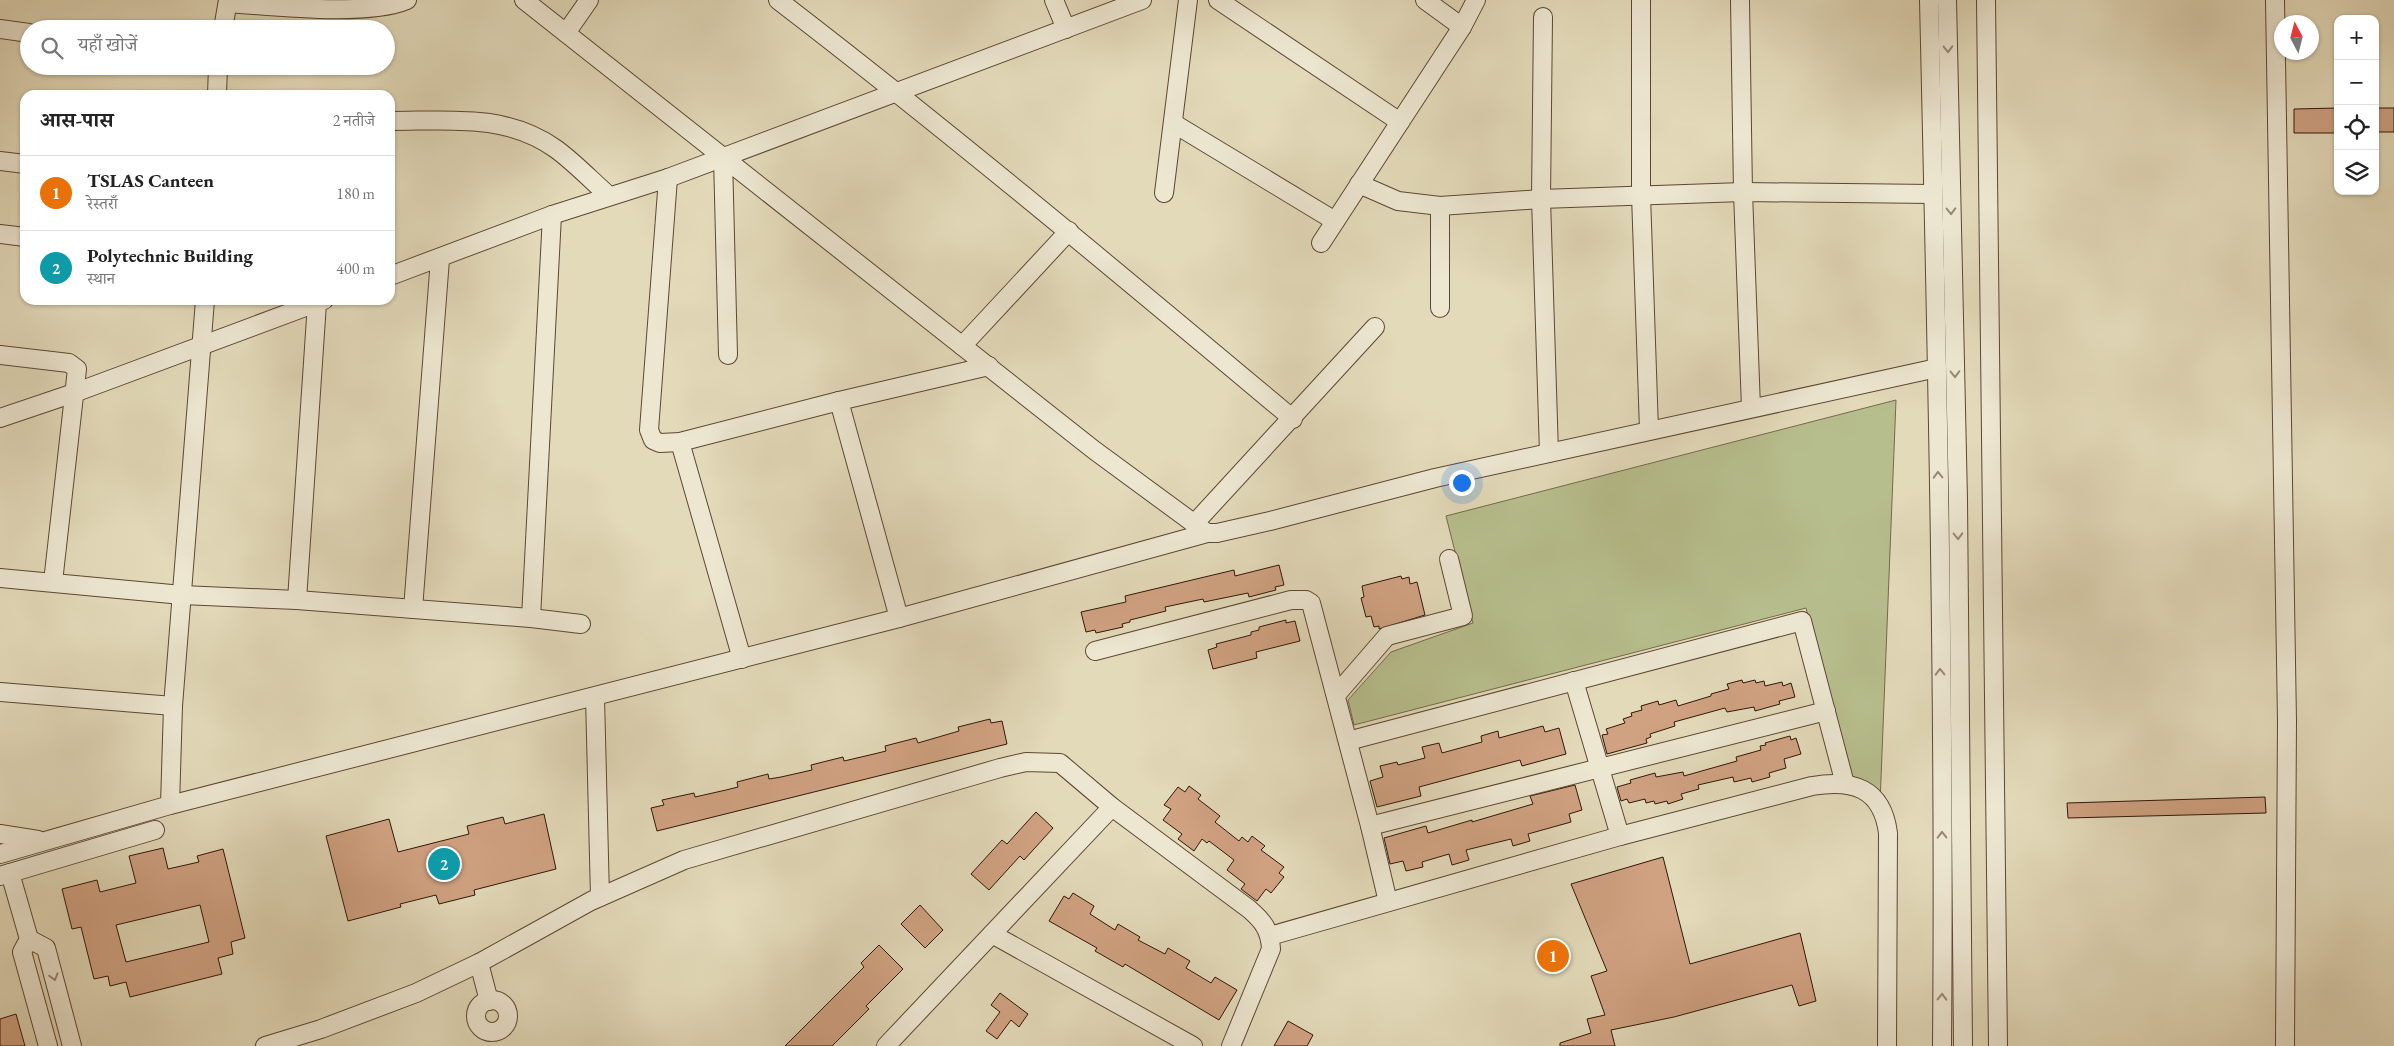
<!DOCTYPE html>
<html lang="hi">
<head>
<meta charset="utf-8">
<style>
	:root { --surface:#fff; --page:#f6f6f6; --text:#222; --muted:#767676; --line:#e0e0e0; --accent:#0b8043 }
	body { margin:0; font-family:"EB Garamond","Noto Serif Devanagari",serif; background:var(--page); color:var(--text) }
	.controls { position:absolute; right:15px; top:15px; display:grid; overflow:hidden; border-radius:10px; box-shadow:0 1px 4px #0004 }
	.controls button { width:45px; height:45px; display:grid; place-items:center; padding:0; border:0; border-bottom:1px solid var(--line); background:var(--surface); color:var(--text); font:25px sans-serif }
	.compass { position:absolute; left:2274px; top:15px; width:45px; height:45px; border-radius:50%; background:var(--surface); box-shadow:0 1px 4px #0004; rotate:353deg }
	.you { position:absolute; left:1461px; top:482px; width:18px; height:18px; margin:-12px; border:4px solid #fff; border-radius:50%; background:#1a73e8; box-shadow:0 0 0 8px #1a73e833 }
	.badge { display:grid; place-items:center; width:32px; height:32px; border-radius:50%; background:var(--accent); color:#fff; font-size:16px; font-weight:700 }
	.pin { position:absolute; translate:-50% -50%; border:2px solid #fff; box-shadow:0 1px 5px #0006 }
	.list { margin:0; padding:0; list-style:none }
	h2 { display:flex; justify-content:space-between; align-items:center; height:65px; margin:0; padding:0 20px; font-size:21px }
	h2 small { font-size:16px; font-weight:400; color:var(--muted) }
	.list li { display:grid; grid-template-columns:32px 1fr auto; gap:15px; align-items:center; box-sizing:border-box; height:75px; padding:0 20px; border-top:1px solid var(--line) }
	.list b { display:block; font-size:19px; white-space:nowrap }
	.list p { margin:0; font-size:16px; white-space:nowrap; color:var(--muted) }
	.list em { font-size:16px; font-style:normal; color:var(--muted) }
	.icon { flex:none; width:28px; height:28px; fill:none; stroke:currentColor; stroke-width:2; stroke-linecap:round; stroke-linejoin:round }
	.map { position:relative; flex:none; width:2394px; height:1046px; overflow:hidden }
	.search { position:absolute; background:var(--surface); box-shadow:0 1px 4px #0004; left:20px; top:20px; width:375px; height:55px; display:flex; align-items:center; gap:12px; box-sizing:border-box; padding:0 18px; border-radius:28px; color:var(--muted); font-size:19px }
	.panel { position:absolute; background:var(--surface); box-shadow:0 1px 4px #0004; left:20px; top:90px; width:375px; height:215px; border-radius:15px }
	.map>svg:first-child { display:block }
	.green { fill:#b7be8d; stroke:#746a4a }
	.building { fill:#d0a282; stroke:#301606; fill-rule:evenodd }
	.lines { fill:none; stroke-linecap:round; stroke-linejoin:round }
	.minor-casing { stroke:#5d4733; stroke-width:20 }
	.minor { stroke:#ede7d2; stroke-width:18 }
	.oneway { stroke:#988976 }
</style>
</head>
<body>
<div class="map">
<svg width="2394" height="1046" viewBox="0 0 2394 1046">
	<rect width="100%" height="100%" fill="#e3daba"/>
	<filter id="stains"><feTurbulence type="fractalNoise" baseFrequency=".004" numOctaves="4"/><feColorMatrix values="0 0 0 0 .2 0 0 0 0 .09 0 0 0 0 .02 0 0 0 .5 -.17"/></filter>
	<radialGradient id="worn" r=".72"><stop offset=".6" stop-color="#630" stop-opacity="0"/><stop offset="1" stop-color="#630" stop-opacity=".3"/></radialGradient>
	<polygon class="green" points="1896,400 1880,804 1844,780 1806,608 1354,725 1348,700 1391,652 1473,623 1446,516"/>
	<g class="building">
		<polygon points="2338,108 2338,133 2294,133 2294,109"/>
		<rect x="2375" y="108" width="19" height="24"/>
		<polygon points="1279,565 1284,585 1275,587 1276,590 1249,597 1248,593 1204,602 1203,599 1165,607 1166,611 1130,620 1130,622 1122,624 1123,627 1096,633 1095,630 1086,632 1081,612 1126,602 1125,596 1234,570 1235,576"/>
		<polygon points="1401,576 1402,579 1409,577 1410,584 1417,582 1425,615 1379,629 1379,626 1374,627 1371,616 1366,617 1361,598 1364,597 1362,586"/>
		<polygon points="1286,620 1286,623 1295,621 1300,641 1256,652 1257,658 1213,669 1208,650 1217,647 1216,644 1251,635 1251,632 1259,630 1259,627"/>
		<polygon points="1742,680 1743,683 1755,680 1756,683 1764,681 1765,686 1782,682 1783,686 1791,683 1795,697 1779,701 1780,704 1755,711 1754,707 1727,712 1725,708 1674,722 1675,726 1650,734 1651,737 1646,739 1647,743 1607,754 1602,735 1608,734 1606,729 1625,723 1623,719 1632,716 1631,713 1642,710 1641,706 1658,701 1659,705 1676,700 1678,706 1711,696 1711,694 1729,689 1727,684"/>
		<polygon points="990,719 991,723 1002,721 1007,744 657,831 651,808 664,805 662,800 694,793 695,797 726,790 738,787 737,782 768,774 769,779 781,777 812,770 811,765 843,757 844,761 874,754 886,751 885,746 916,738 918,743 959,731 958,727"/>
		<polygon points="1543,726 1545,732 1559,728 1566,754 1522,766 1520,760 1419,787 1421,796 1377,807 1370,781 1383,777 1380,766 1397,762 1398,765 1425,758 1422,747 1439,743 1442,753 1482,742 1481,736 1498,731 1499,738"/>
		<polygon points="1790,736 1791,740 1796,738 1801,754 1784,759 1786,768 1769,773 1770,777 1752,782 1751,778 1734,782 1733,777 1698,785 1699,789 1681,794 1683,799 1668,804 1667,801 1655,804 1654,801 1646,803 1645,799 1629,803 1627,799 1621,801 1617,787 1631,783 1630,780 1655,773 1656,777 1683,772 1684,776 1737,761 1736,757 1761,750 1760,746 1766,745 1765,743"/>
		<polygon points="1575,785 1582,810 1569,814 1571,822 1528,834 1530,841 1513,846 1511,839 1466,850 1469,860 1452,865 1449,854 1422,862 1423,867 1406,871 1403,861 1390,864 1384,838 1426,826 1428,833 1472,820 1472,822 1533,804 1530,796"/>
		<polygon points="1189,786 1201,795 1198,799 1220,816 1215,822 1239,841 1242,837 1248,842 1252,836 1265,846 1261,850 1284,867 1279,873 1284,877 1271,893 1266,889 1257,901 1241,889 1245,884 1227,870 1234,860 1209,841 1207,843 1202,839 1194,851 1178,839 1182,834 1163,820 1171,809 1164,805 1178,787 1185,792"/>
		<polygon points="2265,797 2266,813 2068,818 2067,803"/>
		<polygon points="1036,812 1053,828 1024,860 1020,856 989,890 971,874 1002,840 1007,844"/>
		<polygon points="544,814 556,869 474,890 475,895 439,904 436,895 400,904 401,907 348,921 326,836 389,819 398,852 469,834 467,826 503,817 505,824"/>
		<path d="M163,848L168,869L199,862L197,856L223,849L245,938L231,942L233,954L218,958L222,974L130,997L126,982L110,986L108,976L94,979L81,927L72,929L62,889L97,880L100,892L136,883L129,856ZM200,905L209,942L126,962L116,925Z"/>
		<polygon points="1663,857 1690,964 1800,933 1816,1001 1799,1006 1792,985 1674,1017 1611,1030 1615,1046 1560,1046 1560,1043 1591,1033 1587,1019 1605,1015 1591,976 1607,971 1571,884"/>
		<polygon points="1073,893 1094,906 1090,914 1115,930 1118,924 1140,937 1138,940 1165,954 1168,948 1190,961 1186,968 1211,983 1215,977 1237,990 1219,1020 1125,964 1123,967 1095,951 1097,948 1049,921 1064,896 1069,899"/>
		<polygon points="920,905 943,930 925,948 901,924"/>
		<polygon points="879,945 903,969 866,1006 869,1009 832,1046 785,1046 864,967 861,963"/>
		<polygon points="1000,993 1028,1014 1019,1027 1011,1020 997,1039 986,1031 1000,1012 991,1005"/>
		<polygon points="16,1014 25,1046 0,1046 0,1019"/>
		<polygon points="1288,1021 1313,1035 1307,1046 1274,1046"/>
	</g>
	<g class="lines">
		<g class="minor-casing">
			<g id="minor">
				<polyline points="524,0 1094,450 1207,533"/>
				<path d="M778,0C954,135 1123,277 1293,419"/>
				<polyline points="1054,0 1066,29"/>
				<polyline points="1218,0 1400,122"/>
				<polyline points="1425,0 1462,27"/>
				<polyline points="1641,0 1641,195 1649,430"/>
				<polyline points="1740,0 1743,192 1751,408"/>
				<path d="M1929,0C1937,348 1945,698 1942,1046"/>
				<polyline points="1947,0 1958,500 1963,1046"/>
				<polyline points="1986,0 1998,1046"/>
				<polyline points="2275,0 2287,721 2285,1046"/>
				<path d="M228,3C273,6 367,17 407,0"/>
				<polyline points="1543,17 1541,199 1549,453"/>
				<polyline points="0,29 29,33"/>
				<polyline points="223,29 228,0"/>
				<polyline points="566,33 589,0"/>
				<polyline points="217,95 218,66"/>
				<path d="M390,121C449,121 505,113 556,149C575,163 591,180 608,195"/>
				<polyline points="1173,123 1335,221"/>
				<polyline points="723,157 728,355"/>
				<polyline points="0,161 25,164"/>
				<polyline points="668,178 649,430 653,440 660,443 680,442 839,401"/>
				<polyline points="1359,184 1398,201 1440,206 1541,199 1743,192 1933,194"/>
				<polyline points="1164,193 1188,0"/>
				<polyline points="1440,206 1440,308"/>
				<polyline points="0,234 25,237"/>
				<polyline points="1321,243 1462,27 1476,0"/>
				<polyline points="390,276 552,215 668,178 1142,0"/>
				<polyline points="962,346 1069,231"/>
				<polyline points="0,355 69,363 77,369 53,582"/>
				<polyline points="0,418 74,393 324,300"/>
				<polyline points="680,442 742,659"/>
				<polyline points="1194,524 1375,327"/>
				<polyline points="0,578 182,595 297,600 531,618 581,624"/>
				<polyline points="297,600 317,303"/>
				<polyline points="413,609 440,259"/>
				<polyline points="531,618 552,215"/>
				<polyline points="899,618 839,401 989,366"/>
				<polyline points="1095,651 1291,600 1306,600 1311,603 1370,826 1388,902"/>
				<polyline points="1574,681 1620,836"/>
				<polyline points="0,692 173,706"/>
				<polyline points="1336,695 1387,636 1463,616 1449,559"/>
				<polyline points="595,697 600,897"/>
				<polyline points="1348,741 1802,621 1845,784"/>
				<polyline points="170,805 173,706 205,300"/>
				<polyline points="1370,826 1826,711"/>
				<polyline points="0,834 38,840"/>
				<polyline points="0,854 170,805 899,618 1207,533 1217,533 1270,521 1435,478 1937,368"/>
				<polyline points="10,873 29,939 22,952 48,1046"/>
				<polyline points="0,876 155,830"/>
				<polyline points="992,934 1193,1046"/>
				<path d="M1270,936L1620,836L1812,786C1853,779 1882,788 1888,833L1887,1046"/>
				<polyline points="29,939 46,948 72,1046"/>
				<polyline points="479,963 489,1001"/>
				<circle cx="492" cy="1016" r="16"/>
				<path d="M265,1046L321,1029L416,993L479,963L591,901L684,860L1000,768L1026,762L1060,763L1112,807L1249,909C1263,921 1270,930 1271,949L1231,1046"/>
				<polyline points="886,1046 1112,807"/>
			</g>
		</g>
		<use href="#minor" class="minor"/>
	</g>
	<defs><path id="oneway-chevron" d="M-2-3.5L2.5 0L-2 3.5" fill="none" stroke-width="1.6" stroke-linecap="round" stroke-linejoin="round" transform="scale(1.25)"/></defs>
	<g class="oneway">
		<use href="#oneway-chevron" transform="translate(1948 49) rotate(89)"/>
		<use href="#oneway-chevron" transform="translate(1951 211) rotate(89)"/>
		<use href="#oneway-chevron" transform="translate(1955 374) rotate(89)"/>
		<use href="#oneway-chevron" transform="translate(1938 475) rotate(-91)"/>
		<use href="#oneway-chevron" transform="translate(1958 536) rotate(89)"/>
		<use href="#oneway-chevron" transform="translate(1940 672) rotate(-91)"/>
		<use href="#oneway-chevron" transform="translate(1942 835) rotate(-91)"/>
		<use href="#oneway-chevron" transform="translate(54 977) rotate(75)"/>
		<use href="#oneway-chevron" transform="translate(1942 997) rotate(-89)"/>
	</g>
	<rect width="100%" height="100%" filter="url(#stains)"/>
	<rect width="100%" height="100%" fill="url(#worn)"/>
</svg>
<div class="controls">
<button>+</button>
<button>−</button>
<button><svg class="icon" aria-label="locate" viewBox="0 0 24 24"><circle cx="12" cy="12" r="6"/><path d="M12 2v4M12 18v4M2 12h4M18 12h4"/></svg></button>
<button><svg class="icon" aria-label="layers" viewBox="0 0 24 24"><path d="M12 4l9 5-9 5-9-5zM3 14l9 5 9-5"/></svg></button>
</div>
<svg class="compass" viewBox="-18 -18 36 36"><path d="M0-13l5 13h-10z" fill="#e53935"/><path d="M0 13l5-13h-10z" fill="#767676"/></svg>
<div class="you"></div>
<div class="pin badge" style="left:1553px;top:956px;background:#e8710a">1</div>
<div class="pin badge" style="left:444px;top:864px;background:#0f9aa8">2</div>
<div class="search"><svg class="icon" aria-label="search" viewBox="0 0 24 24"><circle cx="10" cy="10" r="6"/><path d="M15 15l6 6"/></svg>यहाँ खोजें</div>
<section class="panel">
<h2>आस-पास<small>2 नतीजे</small></h2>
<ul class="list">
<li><span class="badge" style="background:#e8710a">1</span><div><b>TSLAS Canteen</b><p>रेस्तराँ</p></div><em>180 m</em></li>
<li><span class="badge" style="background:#0f9aa8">2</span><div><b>Polytechnic Building</b><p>स्थान</p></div><em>400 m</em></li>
</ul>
</section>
</div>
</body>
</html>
